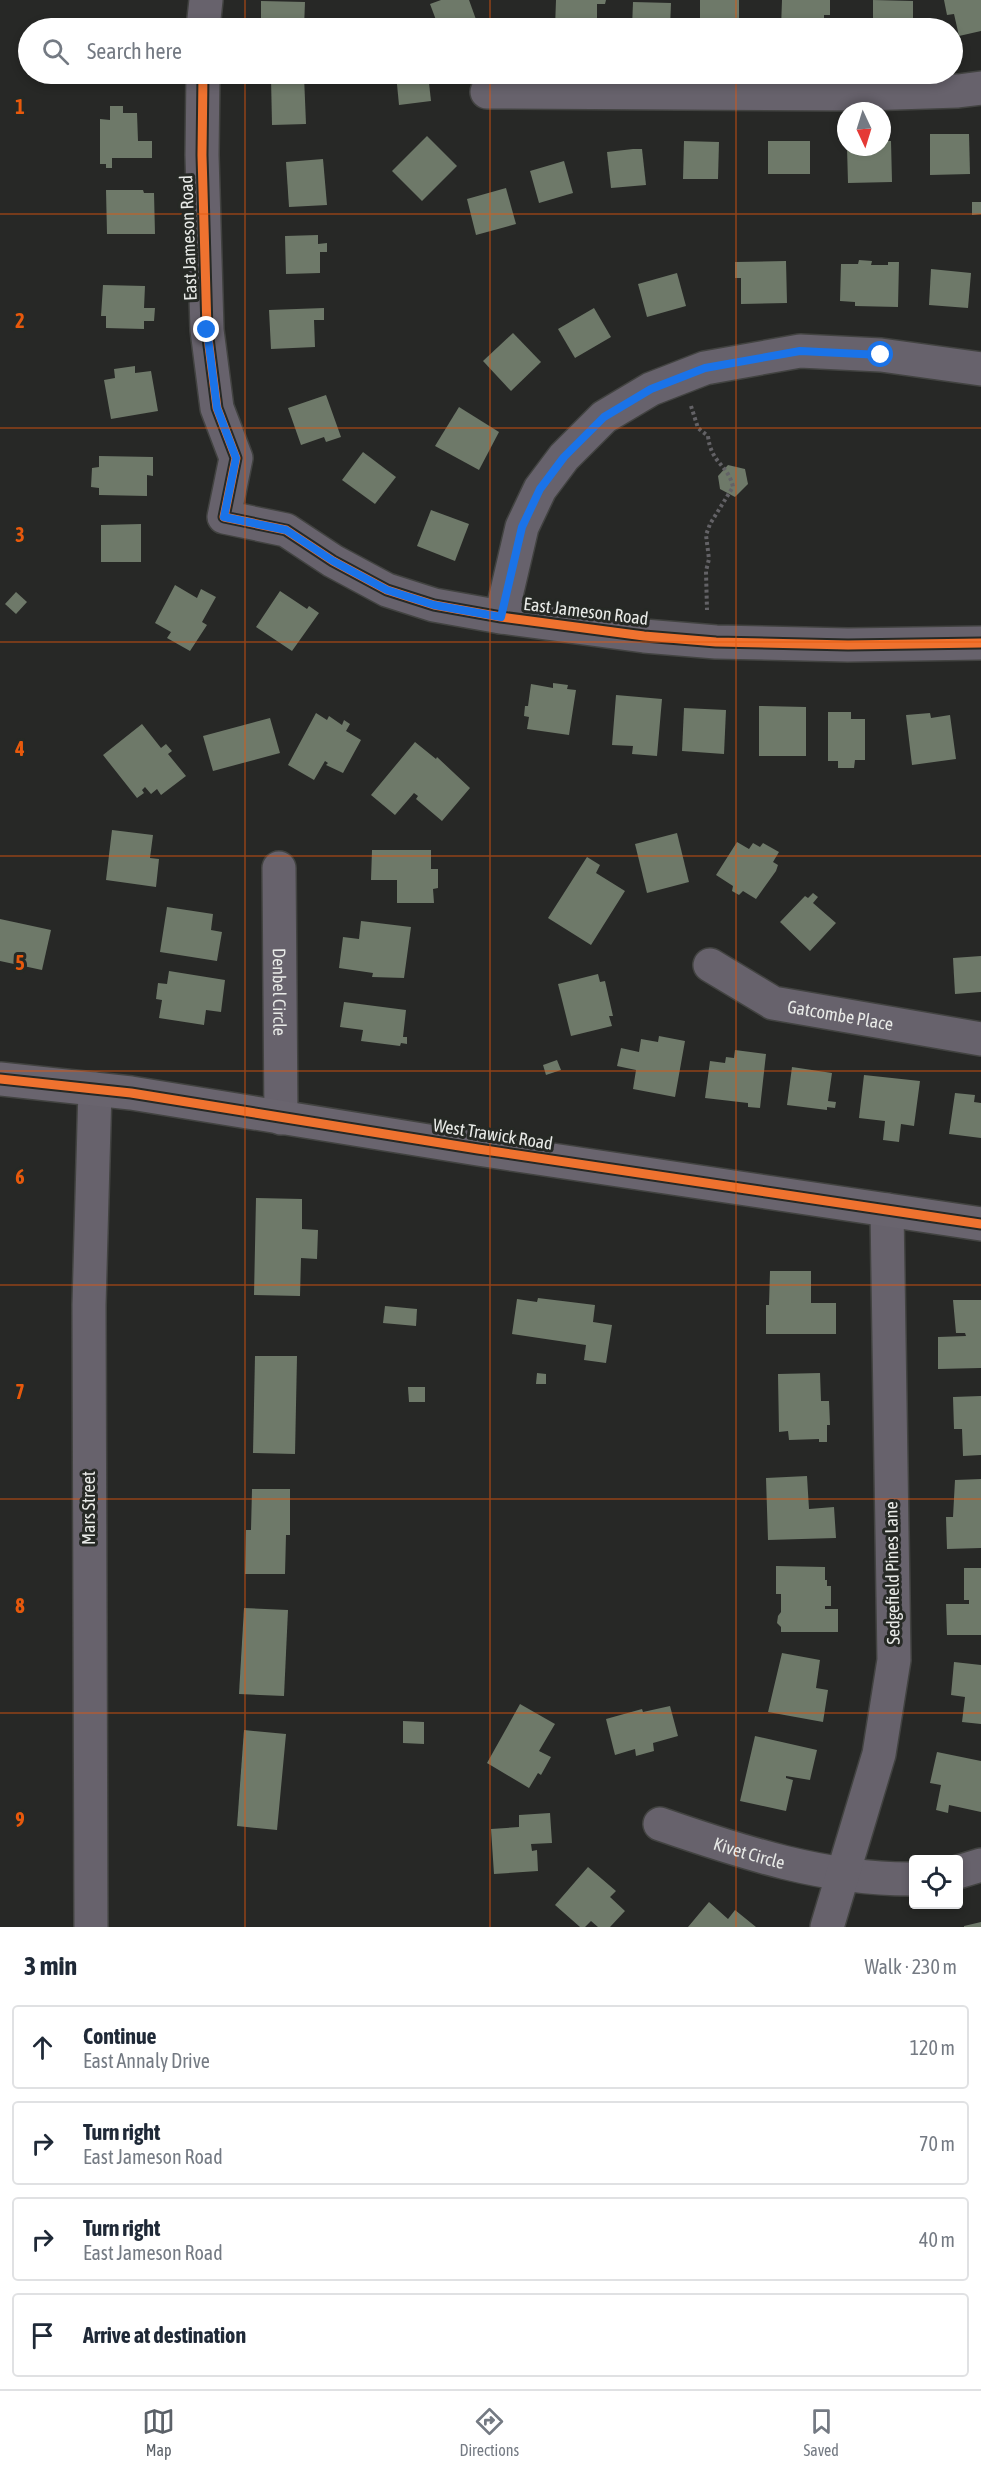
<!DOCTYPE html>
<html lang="en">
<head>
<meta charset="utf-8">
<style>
	:root { --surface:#fff; --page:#f2f2f3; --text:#1f2937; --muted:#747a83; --line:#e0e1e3; --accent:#5b6168 }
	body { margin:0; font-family:"Asap Condensed",sans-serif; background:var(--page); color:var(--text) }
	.controls { position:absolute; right:18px; bottom:18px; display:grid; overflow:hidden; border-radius:6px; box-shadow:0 3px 9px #0003 }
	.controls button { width:54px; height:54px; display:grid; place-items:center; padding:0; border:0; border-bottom:2px solid var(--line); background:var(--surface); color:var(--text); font:30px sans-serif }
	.compass { position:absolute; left:837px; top:102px; width:54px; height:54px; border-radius:50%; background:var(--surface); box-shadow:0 3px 9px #0003; rotate:176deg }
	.stop { position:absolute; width:18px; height:18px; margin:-14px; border:4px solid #1a73e8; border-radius:50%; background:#fff }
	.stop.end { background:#1a73e8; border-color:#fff; box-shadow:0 2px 6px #0008 }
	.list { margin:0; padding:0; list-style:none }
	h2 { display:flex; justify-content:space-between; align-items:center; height:78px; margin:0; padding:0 24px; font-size:26px }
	h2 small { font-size:20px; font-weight:400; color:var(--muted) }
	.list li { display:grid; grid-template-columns:39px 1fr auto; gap:18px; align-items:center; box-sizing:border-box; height:84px; margin:0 12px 12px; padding:0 12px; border:2px solid var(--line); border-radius:6px }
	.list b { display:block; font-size:22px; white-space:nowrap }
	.list p { margin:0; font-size:20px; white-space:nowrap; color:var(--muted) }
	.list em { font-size:20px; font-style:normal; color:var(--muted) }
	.icon { flex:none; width:33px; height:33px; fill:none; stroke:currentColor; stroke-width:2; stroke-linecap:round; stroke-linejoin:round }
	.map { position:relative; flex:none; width:981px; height:1927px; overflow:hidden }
	.search { position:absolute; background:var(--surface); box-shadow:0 3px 9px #0003; left:18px; right:18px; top:18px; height:66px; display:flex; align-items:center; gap:15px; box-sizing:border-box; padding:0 21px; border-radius:33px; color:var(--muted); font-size:22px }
	.sheet { height:462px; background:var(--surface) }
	nav { display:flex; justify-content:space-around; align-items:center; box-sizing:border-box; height:84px; border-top:2px solid var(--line); background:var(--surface); font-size:16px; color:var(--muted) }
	nav a { display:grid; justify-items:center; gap:3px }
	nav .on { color:var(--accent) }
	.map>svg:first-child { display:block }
	.building { fill:#6e7969 }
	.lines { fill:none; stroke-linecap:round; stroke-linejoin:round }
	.street-casing { stroke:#424341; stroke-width:36 }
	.secondary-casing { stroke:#424341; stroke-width:36 }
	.path { stroke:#636266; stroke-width:4; stroke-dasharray:3 3; stroke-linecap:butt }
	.street { stroke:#67626c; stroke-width:33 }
	.secondary { stroke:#69646e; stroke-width:33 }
	.cycleway-casing { stroke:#262925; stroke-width:13 }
	.cycleway { stroke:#ef722f; stroke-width:9 }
	.route { stroke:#1a73e8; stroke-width:8 }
	.grid { fill:none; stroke:#e8590c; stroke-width:1.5; stroke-opacity:0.55 }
	.labels { text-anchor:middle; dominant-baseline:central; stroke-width:6; stroke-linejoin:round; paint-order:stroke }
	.street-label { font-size:18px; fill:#e8eae7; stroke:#262925 }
	.grid-label { font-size:20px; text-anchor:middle; font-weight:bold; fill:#e8590c; stroke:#262925; stroke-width:6; stroke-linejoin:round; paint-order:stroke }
</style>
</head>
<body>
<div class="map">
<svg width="981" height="1927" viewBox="0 0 981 1927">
	<rect width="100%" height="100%" fill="#272826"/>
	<g class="building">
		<polygon points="441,0 469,0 478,25 468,28 439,28 430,4"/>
		<polygon points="556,0 606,0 605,4 597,4 597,28 555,28"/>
		<rect x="700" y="0" width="39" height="28"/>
		<polygon points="782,0 830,0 830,15 824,15 824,28 781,28"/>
		<polygon points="873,0 913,1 913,28 873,28"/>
		<polygon points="944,0 981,0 981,31 959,36 954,14 947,15"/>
		<polygon points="261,1 305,2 304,28 261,28"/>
		<polygon points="633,2 671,3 670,28 632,28"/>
		<rect x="23" y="45" width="5" height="18"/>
		<polygon points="110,74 151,74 151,82 110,84"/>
		<polygon points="396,74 428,74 431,101 399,105"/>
		<polygon points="304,76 306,124 272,125 271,77"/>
		<polygon points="110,106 123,106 123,113 137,113 138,141 152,141 152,158 112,158 112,168 106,168 106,164 100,164 100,119 110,120"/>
		<polygon points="930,134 969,134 970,174 930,175"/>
		<polygon points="427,136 457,166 422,201 392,171"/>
		<polygon points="684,141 719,142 718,179 683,179"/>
		<rect x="768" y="141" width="42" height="33"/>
		<polygon points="882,141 891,141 892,182 848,183 847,147 882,147"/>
		<polygon points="633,149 642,149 646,185 611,188 607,152"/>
		<polygon points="323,159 327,205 289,207 286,162"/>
		<polygon points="564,161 573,193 539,203 530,171"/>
		<polygon points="506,188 516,224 476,235 467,199"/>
		<polygon points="106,190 143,190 144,193 154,193 155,234 107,234"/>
		<polygon points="972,202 981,202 981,214 972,215"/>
		<polygon points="318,235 318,244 327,243 327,252 320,252 320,273 286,274 285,236"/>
		<polygon points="859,260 872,261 871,265 888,265 888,262 899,262 898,307 855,306 855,302 840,301 841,264 858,264"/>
		<polygon points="786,261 787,303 741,304 741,278 735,278 735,262"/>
		<polygon points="931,269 971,273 968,308 929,305"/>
		<polygon points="677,273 686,306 647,317 638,284"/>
		<polygon points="103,285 145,286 144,308 155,308 154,321 144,321 144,329 106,328 106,316 101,316"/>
		<polygon points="324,308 324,320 314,320 315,347 271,349 269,310"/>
		<polygon points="594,308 611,337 575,358 558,329"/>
		<polygon points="513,333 541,362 511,391 483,361"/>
		<polygon points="135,366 135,373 151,371 158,411 111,419 104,380 115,378 114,369"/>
		<polygon points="326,395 341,437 326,442 324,437 301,445 288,408"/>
		<polygon points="459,407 499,432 479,470 435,446"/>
		<polygon points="363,452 396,477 375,504 342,480"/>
		<polygon points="99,456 153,457 153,476 147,475 147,496 99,495 99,488 91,487 92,468 99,467"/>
		<polygon points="728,465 745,469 748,484 735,497 720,489 718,476"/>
		<polygon points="431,510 469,524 455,561 417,546"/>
		<polygon points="141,524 141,562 101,562 101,525"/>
		<polygon points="175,585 197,598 201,589 216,597 202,622 207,625 190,651 167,638 171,632 155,623"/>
		<polygon points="280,591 307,609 309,606 319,613 292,651 256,627"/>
		<polygon points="16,592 27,602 16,614 5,604"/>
		<polygon points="553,683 568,685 567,689 576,690 569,735 527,729 529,717 524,716 525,706 528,706 531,684 553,688"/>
		<polygon points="616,695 662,699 657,756 632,754 633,746 612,745"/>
		<polygon points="759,706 806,707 806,756 759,756"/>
		<polygon points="684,708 726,710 724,754 682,751"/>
		<polygon points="828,712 851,712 851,719 865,719 865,760 855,760 854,768 838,768 838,761 828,761"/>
		<polygon points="316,713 327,720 329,716 342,725 344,720 350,724 346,731 361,740 343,773 326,765 328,763 325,761 314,780 288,765"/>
		<polygon points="930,713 931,718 950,715 956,759 912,765 906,715"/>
		<polygon points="270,718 280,753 213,771 203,736"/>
		<polygon points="142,724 161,748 166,744 172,751 168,754 186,776 161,795 157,789 151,794 145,787 142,790 144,793 137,798 103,755"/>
		<polygon points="415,742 436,759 437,757 470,788 442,821 416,799 418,796 414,793 395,815 371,795"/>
		<polygon points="112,830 153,835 150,858 159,859 156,887 106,880"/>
		<polygon points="677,833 689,882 647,893 635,844"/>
		<polygon points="737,842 749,849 753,843 760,847 763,843 779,852 773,862 778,865 776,871 756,899 743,891 739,895 732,891 733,886 716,875"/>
		<polygon points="372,850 431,850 431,869 438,869 438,888 433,889 434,903 397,903 397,880 371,880"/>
		<polygon points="587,857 600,865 596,873 625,891 591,945 548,918"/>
		<polygon points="813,893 818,897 813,903 836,923 810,951 780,922 805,896 808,898"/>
		<polygon points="167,907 213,914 211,930 222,932 217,961 160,952"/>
		<polygon points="0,919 51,930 42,970 0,961"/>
		<polygon points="361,921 411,927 404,978 372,977 373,973 339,968 343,937 359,939"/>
		<polygon points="981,956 981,992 955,994 953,958"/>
		<polygon points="169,971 225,980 221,1012 206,1010 204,1025 159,1018 162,1000 156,999 158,983 167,984"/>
		<polygon points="598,974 600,982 605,981 613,1016 609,1016 612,1026 571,1036 558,984"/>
		<polygon points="344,1002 406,1010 403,1037 407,1037 407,1044 401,1043 400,1046 361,1041 363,1030 340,1027"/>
		<polygon points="659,1036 685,1041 675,1097 633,1089 636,1070 617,1066 621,1048 639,1052 641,1039 658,1042"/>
		<polygon points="735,1050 766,1054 760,1108 748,1107 748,1103 705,1098 710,1061 725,1063 726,1057 734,1058"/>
		<polygon points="557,1060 561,1070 546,1075 543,1065"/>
		<polygon points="792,1067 832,1073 828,1101 836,1102 835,1108 827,1107 827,1110 787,1105"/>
		<polygon points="864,1075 920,1081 914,1126 901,1124 899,1142 883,1140 885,1121 859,1118"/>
		<polygon points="955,1093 975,1095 974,1102 981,1103 981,1138 949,1134"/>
		<polygon points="256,1198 302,1199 302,1229 318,1230 317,1259 301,1258 300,1296 254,1295"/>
		<polygon points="770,1271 811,1271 811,1303 836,1303 836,1334 766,1334 766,1305 769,1305"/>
		<polygon points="538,1298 595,1305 593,1322 612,1325 606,1363 584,1360 586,1345 512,1334 517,1299 537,1302"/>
		<polygon points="953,1300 981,1300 981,1368 938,1369 938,1337 966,1336 965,1333 956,1333"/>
		<polygon points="385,1306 417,1309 416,1326 383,1323"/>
		<polygon points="255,1356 297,1356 295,1454 253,1453"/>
		<polygon points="537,1373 546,1374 546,1384 536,1384"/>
		<polygon points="820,1373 821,1401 829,1401 830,1425 827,1425 827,1442 819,1442 819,1439 789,1440 788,1431 779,1432 778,1374"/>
		<polygon points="408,1387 425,1387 425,1402 409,1402"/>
		<polygon points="981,1396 981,1455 963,1456 962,1429 954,1429 953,1397"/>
		<polygon points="807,1476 809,1509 834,1507 836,1538 768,1540 766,1478"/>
		<polygon points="981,1479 981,1548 947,1549 946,1517 953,1517 955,1480"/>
		<polygon points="252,1489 290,1489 290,1535 286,1535 285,1574 245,1574 246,1530 251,1530"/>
		<polygon points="776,1566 825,1567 825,1580 827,1580 827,1586 831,1586 831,1606 825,1606 825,1609 838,1609 838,1632 781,1632 781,1627 777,1623 778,1616 781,1612 781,1594 776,1594"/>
		<polygon points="964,1568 981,1568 981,1635 947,1635 946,1604 969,1604 969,1600 964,1600"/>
		<polygon points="244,1608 288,1610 284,1696 239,1694"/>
		<polygon points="782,1653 820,1660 816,1688 828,1690 823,1722 768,1712"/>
		<polygon points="954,1662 981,1665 981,1724 962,1722 965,1697 951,1695"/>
		<polygon points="520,1704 555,1724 539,1751 551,1757 541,1775 538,1773 529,1788 487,1763"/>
		<polygon points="670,1706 678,1736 653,1743 654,1751 636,1756 635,1749 615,1755 606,1719 642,1709 643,1712"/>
		<polygon points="403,1721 424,1722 424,1744 403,1743"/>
		<polygon points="244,1730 286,1734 277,1830 237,1826"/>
		<polygon points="755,1736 817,1750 810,1780 786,1776 786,1778 793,1780 786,1811 740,1801"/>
		<polygon points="937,1752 981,1761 981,1812 949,1805 948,1813 936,1810 941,1785 930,1783"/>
		<polygon points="550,1813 552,1843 531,1844 532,1851 537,1850 538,1871 494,1874 491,1829 519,1827 519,1815"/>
		<polygon points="588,1867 616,1891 610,1897 625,1911 610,1927 598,1927 591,1921 585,1927 580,1927 555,1905"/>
		<polygon points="709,1902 728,1919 735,1910 756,1927 688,1927"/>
		<polygon points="981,1922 981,1927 964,1927 964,1926"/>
	</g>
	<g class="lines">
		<g class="street-casing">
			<g id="street">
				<polyline points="203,28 206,0"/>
				<polyline points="203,74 202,155 207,330 217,408 236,458 224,517 286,530 333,561 387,590 434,605 501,617 644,636 716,642 848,645 981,643"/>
				<polyline points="487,92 864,94 958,91 981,88"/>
				<polyline points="501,617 522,527 540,489 564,457 604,417 651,389 705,368 800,351 881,355 981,369"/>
				<path id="s1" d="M279,868L281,1118"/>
				<path id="s2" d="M710,965L773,1003L981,1039"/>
				<path id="s3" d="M660,1824C741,1852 826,1880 914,1879"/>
				<polyline points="958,1872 981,1865"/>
				<polyline points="91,1927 89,1305 95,1089"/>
				<polyline points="827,1927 879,1754 894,1660 887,1210"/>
			</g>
		</g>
		<g class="secondary-casing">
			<polyline id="secondary" points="0,1079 131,1093 478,1149 981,1224"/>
		</g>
		<path class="path" d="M691,406L698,428L708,436C711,464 728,464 733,487L710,524L706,535L709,559L706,571L707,610"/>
		<use href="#street" class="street"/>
		<use href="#secondary" class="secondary"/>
		<g class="cycleway-casing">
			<g id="cycleway">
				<polyline points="203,74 202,155 207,330 217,408 236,458 224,517 286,530 333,561 387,590 434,605 501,617 644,636 716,642 848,645 981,643"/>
				<polyline points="0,1079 131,1093 478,1149 981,1224"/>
			</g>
		</g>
		<use href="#cycleway" class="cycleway"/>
	</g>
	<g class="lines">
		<polyline class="route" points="207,330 217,408 236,458 224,517 286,530 333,561 387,590 434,605 501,617 522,527 540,489 564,457 604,417 651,389 705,368 800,351 881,355"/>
	</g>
	<path class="grid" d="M245,0V28M490,0V28M736,0V28M245,74V1927M490,74V1927M736,74V1927M0,214H981M0,428H981M0,642H981M0,856H981M0,1071H981M0,1285H981M0,1499H981M0,1713H981"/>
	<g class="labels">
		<g class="street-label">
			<text transform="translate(188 238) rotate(-92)">East Jameson Road</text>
			<text transform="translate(586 611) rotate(7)">East Jameson Road</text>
			<text stroke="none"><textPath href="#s1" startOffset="124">Denbel Circle</textPath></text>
			<text stroke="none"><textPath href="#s2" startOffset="142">Gatcombe Place</textPath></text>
			<text transform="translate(493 1134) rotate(9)">West Trawick Road</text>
			<text transform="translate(88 1508) rotate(-90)">Mars Street</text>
			<text transform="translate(892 1573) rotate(-91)">Sedgefield Pines Lane</text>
			<text stroke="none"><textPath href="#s3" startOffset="94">Kivet Circle</textPath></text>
		</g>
	</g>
	<g class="grid-label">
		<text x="20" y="114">1</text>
		<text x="20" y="328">2</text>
		<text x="20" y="542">3</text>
		<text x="20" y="756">4</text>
		<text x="20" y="970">5</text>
		<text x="20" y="1184">6</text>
		<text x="20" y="1399">7</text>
		<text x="20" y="1613">8</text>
		<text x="20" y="1827">9</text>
	</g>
</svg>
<div class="controls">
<button><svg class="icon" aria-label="locate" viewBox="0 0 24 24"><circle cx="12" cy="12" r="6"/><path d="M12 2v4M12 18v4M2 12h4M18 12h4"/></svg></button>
</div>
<svg class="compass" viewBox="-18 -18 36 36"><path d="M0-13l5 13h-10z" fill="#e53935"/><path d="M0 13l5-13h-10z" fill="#747a83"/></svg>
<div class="stop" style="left:881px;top:355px"></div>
<div class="stop end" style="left:207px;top:330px"></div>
<div class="search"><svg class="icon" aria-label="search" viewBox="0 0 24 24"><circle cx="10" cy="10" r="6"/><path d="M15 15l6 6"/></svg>Search here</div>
</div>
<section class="sheet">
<h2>3 min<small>Walk · 230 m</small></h2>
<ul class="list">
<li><svg class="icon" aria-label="ahead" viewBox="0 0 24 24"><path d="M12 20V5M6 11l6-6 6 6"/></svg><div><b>Continue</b><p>East Annaly Drive</p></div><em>120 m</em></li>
<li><svg class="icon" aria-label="right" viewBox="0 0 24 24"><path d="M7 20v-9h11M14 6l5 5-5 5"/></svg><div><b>Turn right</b><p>East Jameson Road</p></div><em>70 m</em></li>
<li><svg class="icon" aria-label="right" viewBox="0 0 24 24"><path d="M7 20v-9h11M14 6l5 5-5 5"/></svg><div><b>Turn right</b><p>East Jameson Road</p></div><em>40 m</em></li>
<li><svg class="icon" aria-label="arrive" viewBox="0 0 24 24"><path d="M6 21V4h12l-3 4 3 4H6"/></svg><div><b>Arrive at destination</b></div></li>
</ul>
</section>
<nav>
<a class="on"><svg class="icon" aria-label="map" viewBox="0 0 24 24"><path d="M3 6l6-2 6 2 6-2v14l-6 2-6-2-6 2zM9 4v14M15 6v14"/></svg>Map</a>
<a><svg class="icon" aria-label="directions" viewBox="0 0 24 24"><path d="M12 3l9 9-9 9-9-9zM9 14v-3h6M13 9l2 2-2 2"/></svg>Directions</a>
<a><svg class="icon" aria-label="saved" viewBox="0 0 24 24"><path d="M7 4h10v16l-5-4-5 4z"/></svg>Saved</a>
</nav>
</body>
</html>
